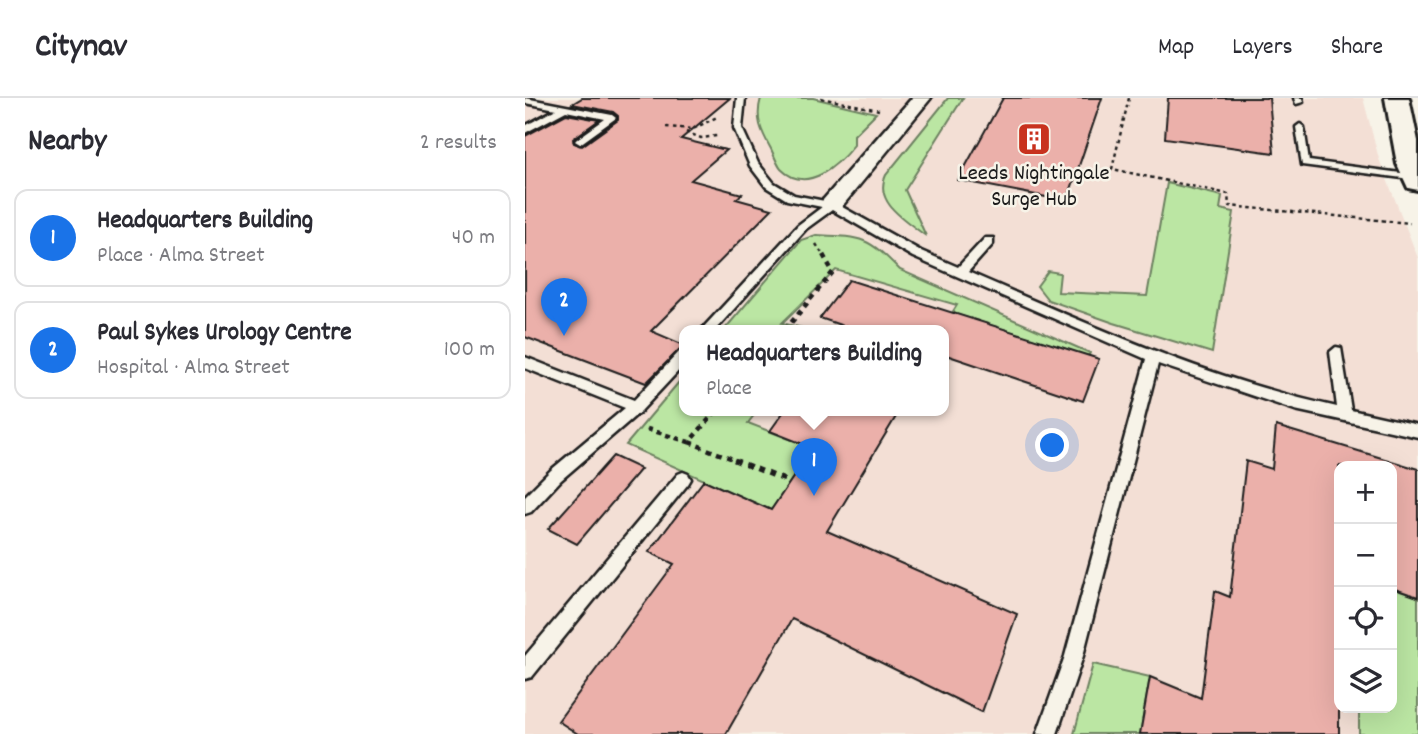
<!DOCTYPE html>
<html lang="en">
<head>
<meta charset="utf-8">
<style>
	:root { --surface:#fff; --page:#f7f7f7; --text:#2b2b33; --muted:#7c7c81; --line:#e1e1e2; --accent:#1a73e8 }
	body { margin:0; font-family:Dekko,sans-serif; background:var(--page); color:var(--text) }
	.controls { position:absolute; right:21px; bottom:21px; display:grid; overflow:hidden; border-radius:14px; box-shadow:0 7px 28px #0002 }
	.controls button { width:63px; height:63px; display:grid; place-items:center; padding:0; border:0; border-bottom:2px solid var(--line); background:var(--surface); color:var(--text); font:35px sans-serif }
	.you { position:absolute; left:528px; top:348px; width:24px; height:24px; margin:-18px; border:5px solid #fff; border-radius:50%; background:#1a73e8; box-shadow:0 0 0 10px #1a73e833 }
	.badge { display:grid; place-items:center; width:46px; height:46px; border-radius:50%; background:var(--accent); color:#fff; font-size:23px; font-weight:700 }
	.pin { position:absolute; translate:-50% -58px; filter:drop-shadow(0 2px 4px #0008) }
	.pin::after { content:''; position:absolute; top:37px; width:24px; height:21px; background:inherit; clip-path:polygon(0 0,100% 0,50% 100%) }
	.popup { position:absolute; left:154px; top:227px; width:270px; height:91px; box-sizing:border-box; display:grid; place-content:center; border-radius:14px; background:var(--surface); filter:drop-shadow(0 2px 5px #0005); font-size:23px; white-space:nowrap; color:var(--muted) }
	.popup b { font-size:26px; color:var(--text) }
	.popup::after { content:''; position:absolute; left:50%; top:100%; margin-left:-14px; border:14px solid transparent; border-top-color:var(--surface) }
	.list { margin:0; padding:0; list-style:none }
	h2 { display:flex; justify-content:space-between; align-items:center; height:91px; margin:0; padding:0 28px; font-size:30px }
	h2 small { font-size:23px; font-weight:400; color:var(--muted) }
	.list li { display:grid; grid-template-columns:46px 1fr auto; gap:21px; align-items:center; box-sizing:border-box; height:98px; margin:0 14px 14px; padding:0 14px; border:2px solid var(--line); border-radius:14px }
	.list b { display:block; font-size:26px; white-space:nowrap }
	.list p { margin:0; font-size:23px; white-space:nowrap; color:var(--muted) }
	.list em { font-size:23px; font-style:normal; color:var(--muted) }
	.icon { flex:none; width:38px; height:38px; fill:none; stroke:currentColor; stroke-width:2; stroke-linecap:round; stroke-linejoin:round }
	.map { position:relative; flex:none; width:893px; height:636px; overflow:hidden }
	header { display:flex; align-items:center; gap:42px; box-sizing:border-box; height:98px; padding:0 35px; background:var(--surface); border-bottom:2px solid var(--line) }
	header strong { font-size:33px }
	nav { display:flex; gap:38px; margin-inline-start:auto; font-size:24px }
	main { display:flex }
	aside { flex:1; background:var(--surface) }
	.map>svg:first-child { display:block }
	.built { fill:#f3dfd5; fill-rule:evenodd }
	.green { fill:#bbe6a3; stroke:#6c8160; stroke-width:2 }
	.building { fill:#ebb0aa; stroke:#1c1c1c; stroke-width:2 }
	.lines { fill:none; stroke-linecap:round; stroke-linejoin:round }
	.lane-casing { stroke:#1c1c1c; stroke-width:5 }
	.street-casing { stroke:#1c1c1c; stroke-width:5 }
	.secondary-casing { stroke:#1c1c1c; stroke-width:6 }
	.path-far2 { stroke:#1c1c1c; stroke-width:2.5; stroke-dasharray:3.5 3.5; stroke-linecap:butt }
	.path-far1 { stroke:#1c1c1c; stroke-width:4.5; stroke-dasharray:5 5; stroke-linecap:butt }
	.path { stroke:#1c1c1c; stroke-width:5; stroke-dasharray:6 6; stroke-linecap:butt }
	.lane { fill:#f7f3e8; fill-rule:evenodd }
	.street { fill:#f7f3e8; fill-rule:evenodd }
	.secondary { fill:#f7f3e8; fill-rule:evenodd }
	.labels { text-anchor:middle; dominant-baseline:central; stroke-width:5; stroke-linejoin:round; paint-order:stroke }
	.far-poi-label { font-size:23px; fill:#1c1c1c; stroke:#f7f3e8 }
</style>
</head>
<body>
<header>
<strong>Citynav</strong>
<nav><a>Map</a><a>Layers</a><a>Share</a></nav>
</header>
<main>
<aside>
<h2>Nearby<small>2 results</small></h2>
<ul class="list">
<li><span class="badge">1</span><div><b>Headquarters Building</b><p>Place · Alma Street</p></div><em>40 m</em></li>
<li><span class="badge">2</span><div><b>Paul Sykes Urology Centre</b><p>Hospital · Alma Street</p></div><em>100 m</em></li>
</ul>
</aside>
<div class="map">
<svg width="893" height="636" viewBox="0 0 893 636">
	<rect width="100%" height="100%" fill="#f7f3e8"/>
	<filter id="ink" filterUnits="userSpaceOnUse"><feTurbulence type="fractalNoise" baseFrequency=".0143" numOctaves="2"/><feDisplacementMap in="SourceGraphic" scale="14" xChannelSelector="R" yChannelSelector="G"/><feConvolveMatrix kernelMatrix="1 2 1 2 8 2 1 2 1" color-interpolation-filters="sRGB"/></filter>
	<g filter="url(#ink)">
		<path class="built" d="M0,0H838L854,61L893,160V636H0ZM160,232H418V312H160ZM814,368H867V610H814Z"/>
		<g class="green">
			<path d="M236,0H288L351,15L329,37V47C313,67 282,97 256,71C252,66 249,57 246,51C236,33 230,21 236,0Z"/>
			<path d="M423,0H438L380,92L401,138C382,123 348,105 361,77Z"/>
			<polygon points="642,85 697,98 695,111 709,114 687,255 589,225 523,202 512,188 523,173 535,175 533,194 622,198"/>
			<path d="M291,137C337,139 342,138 375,172L565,255L563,258L427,215L432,207L311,172L257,225L285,232H199L276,142Z"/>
			<polygon points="159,278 160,312 233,312 223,325 288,350 246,412 101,347"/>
			<polygon points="867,490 893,499 893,636 834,636 834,610 867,610"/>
			<polygon points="568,566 625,579 615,636 549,636"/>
		</g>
		<g class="building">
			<polygon points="57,0 205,0 156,41 201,52 166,82 217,96 211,101 247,111 126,233 159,247 121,285 0,239 0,38 41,16 74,22 48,41 49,45 57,48 93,22 93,18 88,14 47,6"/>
			<polygon points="478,0 577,0 542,103 433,82"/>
			<polygon points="643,0 744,0 749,55 640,40"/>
			<polygon points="324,182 574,261 558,303 418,256 418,232 330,232 295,220"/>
			<polygon points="260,312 375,312 302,433 492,516 457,614 267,521 201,636 53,636 33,623 149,466 124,454 179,382 246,412 288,350 245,333"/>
			<polygon points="751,328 893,371 893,499 867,490 867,368 814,368 814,636 615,636 625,579 676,600 690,493 705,499 721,363 747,371"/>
			<polygon points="88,358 116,371 52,446 23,431"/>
		</g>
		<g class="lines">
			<g class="lane-casing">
				<g id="lane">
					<polygon points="0,0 87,17 91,20 55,46 50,43 52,41 80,21 41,13 0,35 0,28 31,11 0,5"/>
					<path d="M212,0H220L217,30L233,65L249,85L269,97L310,105L396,153L433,169L460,140H468V146L443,174C563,226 683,281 812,309L805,254L811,249L816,250L826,312L893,327V339L770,312L633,266L558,558L532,636H512L540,558L621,261L388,159L307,112L281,131L190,232H176L273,127L297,109L262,102L241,89L225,68L209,30Z"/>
					<polygon points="769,0 777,0 778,4 771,6"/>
					<polygon points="775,26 779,29 784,63 891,77 893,82 777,67 771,29"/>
					<polygon points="160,252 160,266 116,313 36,382 6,414 0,416 0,398 26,372 100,310 0,270 0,259 109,302 155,253"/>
					<polygon points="158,374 163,376 166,381 163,386 7,579 0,581 0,558 153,376"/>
				</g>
			</g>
			<g class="street-casing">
				<polygon id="street" points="387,0 406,0 314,112 298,112 295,107 298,102"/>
			</g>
			<g class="secondary-casing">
				<polygon id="secondary" points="860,0 884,0 893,43 893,92 883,90 872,66"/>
			</g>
			<g class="path-far2">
				<polyline points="296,0 354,12"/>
				<polyline points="604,0 587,71 703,96 704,108 885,125"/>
				<polyline points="141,29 168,31 192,19"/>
				<polyline points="161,34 176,40 192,38"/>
				<polyline points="291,146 298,157"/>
			</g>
			<g class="path-far1">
				<polyline points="260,232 308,174 297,155"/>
				<polyline points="122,331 164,344 192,312"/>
				<polyline points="164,344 213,363"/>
			</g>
			<polyline class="path" points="209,362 265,384"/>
			<use href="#lane" class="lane"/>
			<use href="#street" class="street"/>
			<use href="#secondary" class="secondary"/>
		</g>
	</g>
	<defs>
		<g id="building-square" transform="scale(1.75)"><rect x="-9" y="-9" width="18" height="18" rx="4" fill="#c8321e" stroke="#f7f3e8"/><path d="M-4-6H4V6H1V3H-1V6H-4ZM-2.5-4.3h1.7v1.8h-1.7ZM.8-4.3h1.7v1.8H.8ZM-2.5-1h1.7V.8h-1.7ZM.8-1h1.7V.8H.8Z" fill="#fff"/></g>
	</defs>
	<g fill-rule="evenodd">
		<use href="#building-square" x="509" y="41"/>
	</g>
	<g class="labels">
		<g class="far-poi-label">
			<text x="509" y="76">Leeds Nightingale<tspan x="509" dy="26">Surge Hub</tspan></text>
		</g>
	</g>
</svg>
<div class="controls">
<button>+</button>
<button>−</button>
<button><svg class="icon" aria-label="locate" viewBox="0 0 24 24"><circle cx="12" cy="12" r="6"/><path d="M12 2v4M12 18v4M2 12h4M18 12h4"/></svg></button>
<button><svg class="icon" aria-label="layers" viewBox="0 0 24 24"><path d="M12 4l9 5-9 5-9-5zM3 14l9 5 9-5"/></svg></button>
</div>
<div class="you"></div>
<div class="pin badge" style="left:289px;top:398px">1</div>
<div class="popup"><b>Headquarters Building</b>Place</div>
<div class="pin badge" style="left:39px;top:238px">2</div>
</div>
</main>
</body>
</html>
